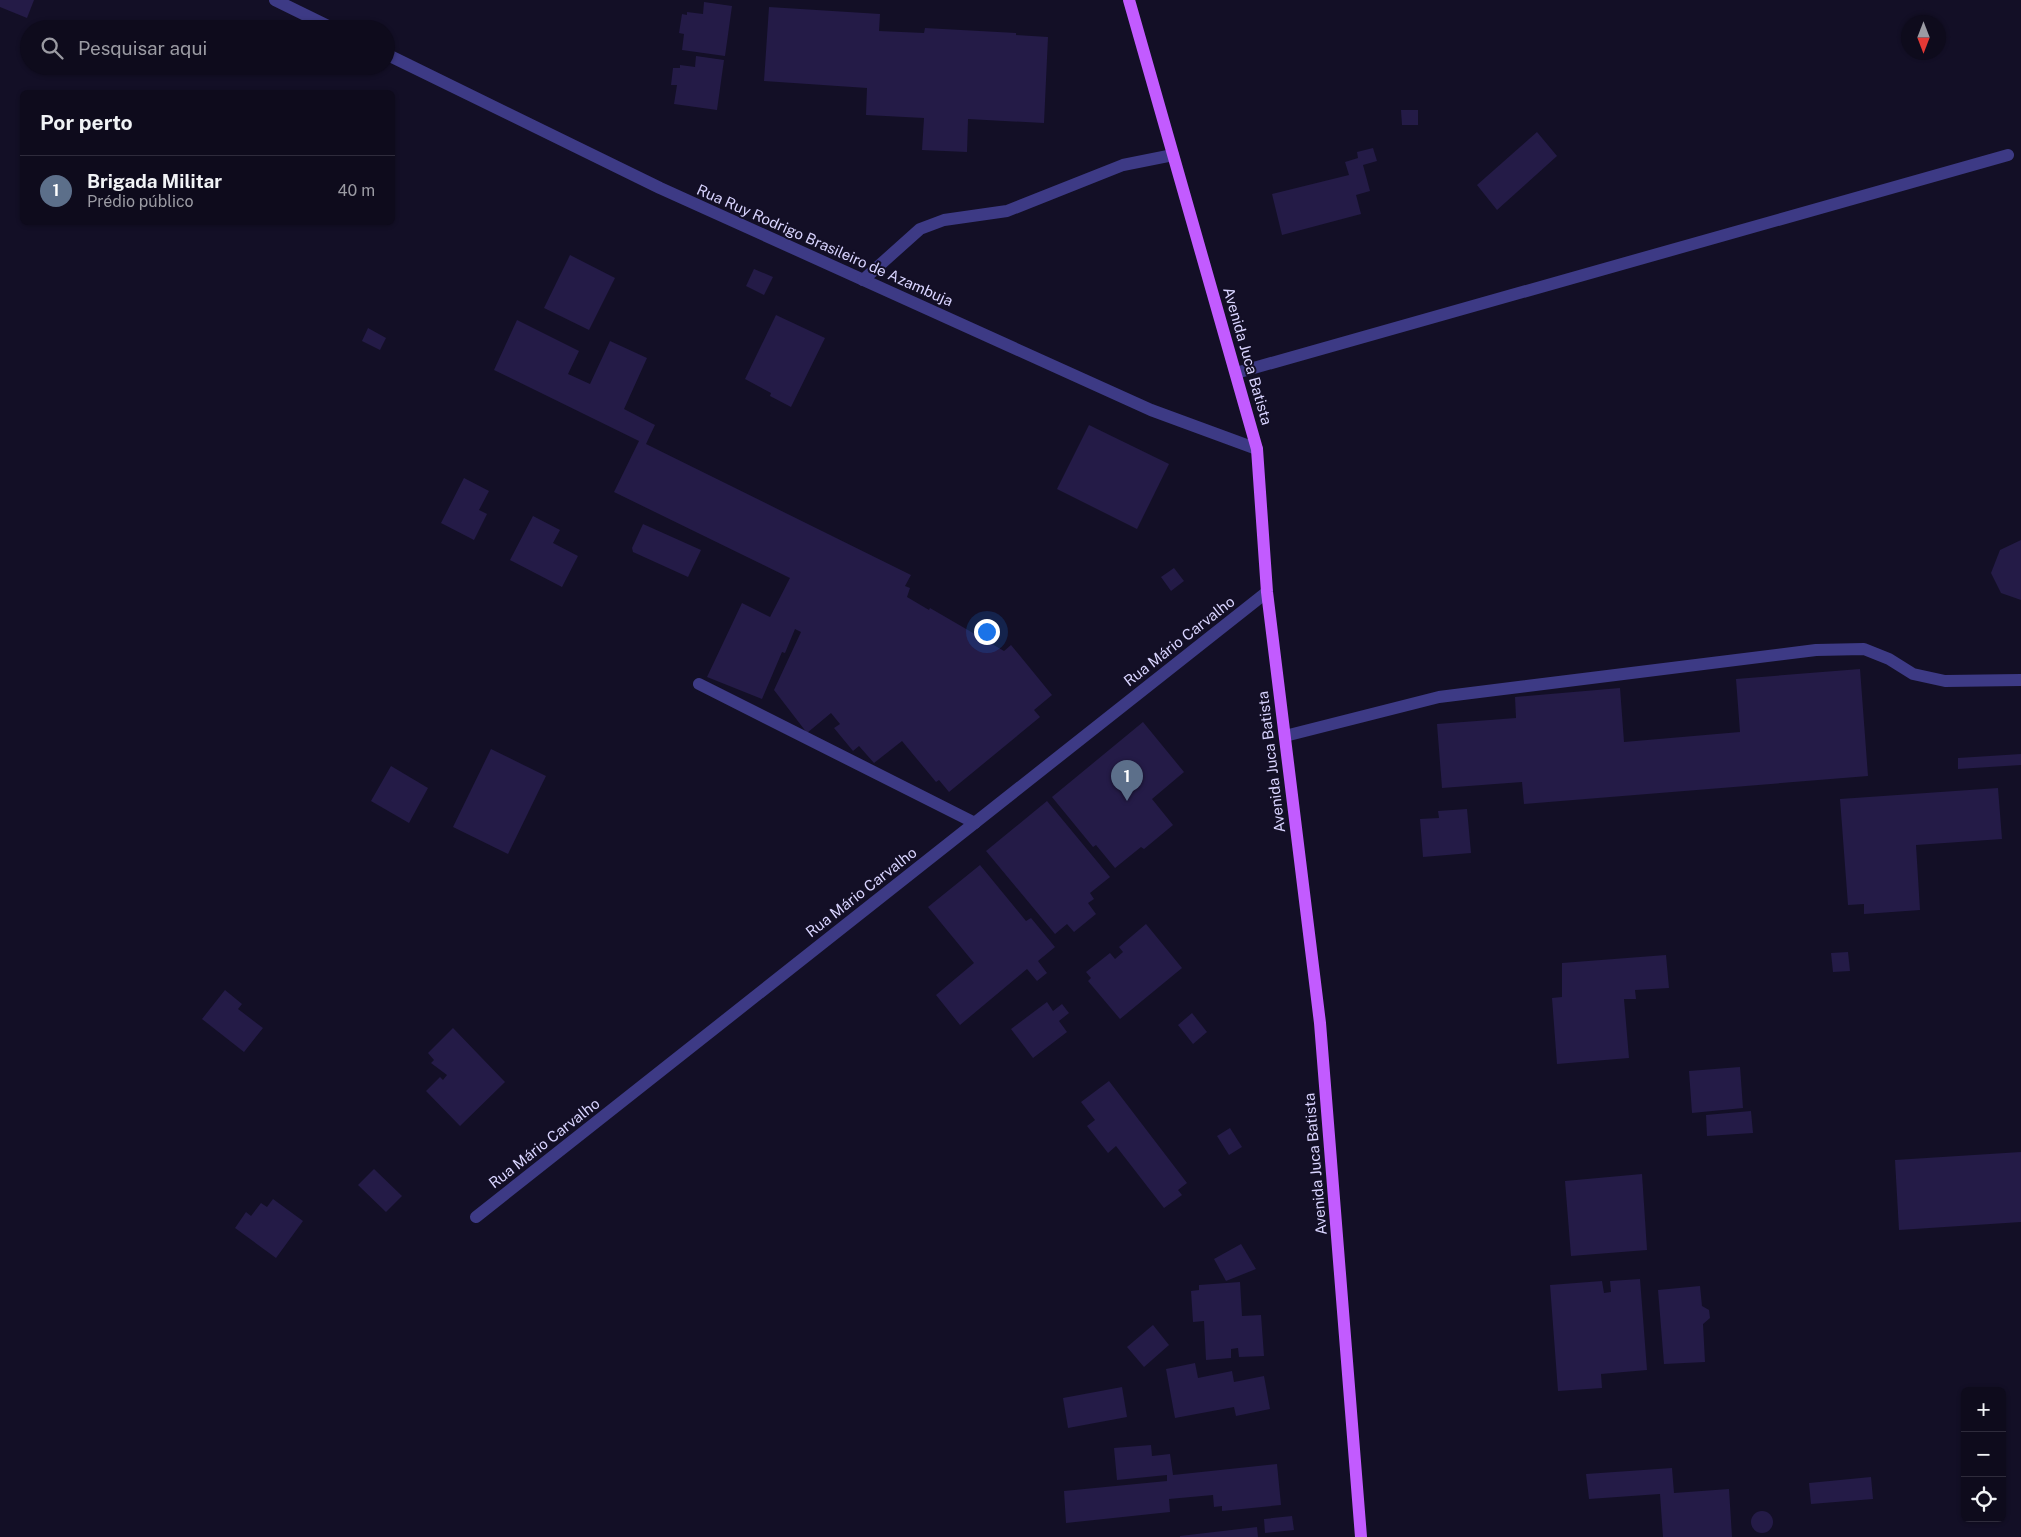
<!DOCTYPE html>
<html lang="pt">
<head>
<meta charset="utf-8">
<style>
	:root { --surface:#0e0b1c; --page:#171425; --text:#f1f3f6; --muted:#9b9ba3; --line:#2e2b3b; --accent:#00e5ff }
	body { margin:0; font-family:"Public Sans",sans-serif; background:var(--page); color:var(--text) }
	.controls { position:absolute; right:15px; bottom:15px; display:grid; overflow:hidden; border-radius:8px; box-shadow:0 1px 4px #0004 }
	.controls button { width:45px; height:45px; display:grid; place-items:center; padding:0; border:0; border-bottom:1px solid var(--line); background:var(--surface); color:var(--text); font:25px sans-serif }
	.compass { position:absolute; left:1901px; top:15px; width:45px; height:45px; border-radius:50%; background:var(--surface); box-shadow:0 1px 4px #0004; rotate:180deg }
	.you { position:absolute; left:986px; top:631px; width:18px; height:18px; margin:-12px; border:4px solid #fff; border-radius:50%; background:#1a73e8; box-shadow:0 0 0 8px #1a73e833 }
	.badge { display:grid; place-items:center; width:32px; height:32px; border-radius:50%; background:var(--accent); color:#fff; font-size:16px; font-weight:700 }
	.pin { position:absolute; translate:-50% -41px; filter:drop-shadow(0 1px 2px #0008) }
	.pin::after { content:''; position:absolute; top:26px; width:18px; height:15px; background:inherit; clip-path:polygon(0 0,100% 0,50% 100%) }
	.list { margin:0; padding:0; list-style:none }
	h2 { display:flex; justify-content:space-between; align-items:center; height:65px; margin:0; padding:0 20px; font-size:21px }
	h2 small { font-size:16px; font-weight:400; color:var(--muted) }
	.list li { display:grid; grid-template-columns:32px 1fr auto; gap:15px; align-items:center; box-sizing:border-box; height:70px; padding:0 20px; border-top:1px solid var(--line) }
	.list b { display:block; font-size:19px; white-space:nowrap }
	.list p { margin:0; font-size:16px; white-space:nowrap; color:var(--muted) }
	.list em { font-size:16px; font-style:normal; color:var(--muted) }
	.icon { flex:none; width:28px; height:28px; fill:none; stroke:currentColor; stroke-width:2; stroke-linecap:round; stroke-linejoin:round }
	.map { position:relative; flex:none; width:2021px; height:1537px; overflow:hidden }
	.search { position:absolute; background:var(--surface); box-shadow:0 1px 4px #0004; left:20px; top:20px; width:375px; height:55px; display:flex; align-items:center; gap:12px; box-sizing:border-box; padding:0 18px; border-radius:28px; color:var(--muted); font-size:19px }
	.panel { position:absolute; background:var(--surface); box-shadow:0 1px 4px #0004; left:20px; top:90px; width:375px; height:135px; border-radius:8px }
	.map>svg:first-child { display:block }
	.building { fill:#241b47 }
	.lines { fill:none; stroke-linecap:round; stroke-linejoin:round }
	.minor { stroke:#3d3a85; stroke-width:12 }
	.major { stroke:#c25bff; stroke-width:12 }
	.labels { text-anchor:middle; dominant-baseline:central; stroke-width:4; stroke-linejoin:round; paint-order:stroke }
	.street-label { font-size:15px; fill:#d9d4ff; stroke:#130f26 }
</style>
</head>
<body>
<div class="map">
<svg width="2021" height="1537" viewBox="0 0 2021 1537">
	<rect width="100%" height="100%" fill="#130f26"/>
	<g class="building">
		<polygon points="0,0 34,0 27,18 0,7"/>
		<polygon points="704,2 732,6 725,56 682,50 684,34 679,33 682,14 687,15 687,12 703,14"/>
		<polygon points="769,7 880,14 879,31 924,33 925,28 1016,33 1016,35 1048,37 1044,123 968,119 967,152 922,150 924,118 866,115 867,88 764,81"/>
		<polygon points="696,56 724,60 717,110 674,104 677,85 671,85 673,68 680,68 680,65 695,67"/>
		<polygon points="1401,110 1418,110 1418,125 1402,125"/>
		<polygon points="1537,132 1557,156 1497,210 1477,185"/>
		<polygon points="1373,148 1377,161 1363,165 1370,191 1356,195 1361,214 1282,235 1272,194 1349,175 1345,162 1358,158 1357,152"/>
		<polygon points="570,255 615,278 589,330 544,308"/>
		<polygon points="754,269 773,277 764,295 746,286"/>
		<polygon points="776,315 825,338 791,407 770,396 771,393 745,379"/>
		<polygon points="517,320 579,351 568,374 590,384 610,341 647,358 624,409 655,425 646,444 911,575 905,586 910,588 907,597 929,610 930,608 1004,651 1011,645 1052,695 1034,710 1040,717 949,792 939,780 936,782 902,741 874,763 859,746 853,751 834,728 840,724 831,713 807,733 774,690 801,632 795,629 785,653 782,652 762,699 707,677 742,603 770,617 790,578 614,492 639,441 494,370"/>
		<polygon points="368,328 386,338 380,350 362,341"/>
		<polygon points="1089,425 1169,464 1137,529 1057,489"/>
		<polygon points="464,478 489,491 479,510 487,514 474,540 441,523"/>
		<polygon points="533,516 560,530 553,543 578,556 562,587 510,560"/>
		<polygon points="643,524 701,550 688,577 633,552 632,548"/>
		<polygon points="2021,540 2021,600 2001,593 1991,573 2000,550"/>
		<polygon points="1174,568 1184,581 1171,591 1161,577"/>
		<polygon points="1860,669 1868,776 1524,804 1522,782 1442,788 1437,724 1516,718 1515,697 1620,688 1624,742 1740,732 1736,679"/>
		<polygon points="1143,722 1184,772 1152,799 1173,825 1144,849 1141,847 1115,868 1096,845 1093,847 1052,797"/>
		<polygon points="491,749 546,776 508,854 453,827"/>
		<polygon points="2021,754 2021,765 1958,769 1958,758"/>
		<polygon points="391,766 428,788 409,823 371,801"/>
		<polygon points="1998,788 2002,839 1916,845 1920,910 1864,914 1864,904 1848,905 1840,799"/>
		<polygon points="1047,801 1110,877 1090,893 1094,899 1088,903 1096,914 1074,932 1067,924 1055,934 986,851"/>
		<polygon points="1467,809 1471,853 1423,857 1420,819 1439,818 1438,811"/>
		<polygon points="980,865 1026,921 1031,918 1055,947 1038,961 1047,973 1037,981 1027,969 960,1025 936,995 974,963 928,907"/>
		<polygon points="1146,924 1182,968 1120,1019 1088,981 1091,978 1086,972 1110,953 1115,959 1123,952 1119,947"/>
		<polygon points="1848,952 1850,971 1833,972 1831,953"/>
		<polygon points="1666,955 1669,988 1635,990 1636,999 1624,999 1629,1058 1557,1064 1552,998 1562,997 1562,963"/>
		<polygon points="225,990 242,1004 238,1009 263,1028 244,1052 202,1019"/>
		<polygon points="1047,1002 1053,1011 1062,1004 1069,1013 1059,1021 1067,1032 1033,1058 1011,1029"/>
		<polygon points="1192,1013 1207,1032 1193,1044 1178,1025"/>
		<polygon points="453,1028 505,1082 460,1126 426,1091 440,1077 443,1080 447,1075 431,1063 434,1060 428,1053"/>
		<polygon points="1740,1067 1743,1108 1692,1113 1689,1071"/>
		<polygon points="1109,1081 1187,1183 1178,1190 1182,1195 1164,1208 1116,1146 1108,1153 1087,1126 1095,1120 1081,1102"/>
		<polygon points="1751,1111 1753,1133 1707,1136 1706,1115"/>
		<polygon points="1230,1128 1242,1147 1229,1155 1217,1136"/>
		<polygon points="2021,1152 2021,1222 1899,1230 1895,1160"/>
		<polygon points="374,1169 402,1196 386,1212 358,1185"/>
		<polygon points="1642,1174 1647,1250 1571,1256 1565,1181"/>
		<polygon points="273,1199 303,1221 276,1258 235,1228 246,1212 251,1216 261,1203 267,1207"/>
		<polygon points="1241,1244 1256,1269 1226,1281 1214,1259"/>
		<polygon points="1640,1279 1647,1370 1601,1374 1602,1388 1558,1391 1550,1285 1602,1281 1604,1293 1611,1292 1610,1281"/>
		<polygon points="1240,1282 1242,1316 1261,1315 1264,1356 1239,1357 1238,1348 1231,1349 1231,1358 1206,1360 1204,1321 1193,1322 1191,1291 1199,1290 1199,1285"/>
		<polygon points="1700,1286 1702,1306 1709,1310 1710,1318 1703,1324 1705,1362 1664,1364 1658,1290"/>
		<polygon points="1153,1325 1169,1345 1144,1367 1127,1347"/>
		<polygon points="1195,1363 1198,1378 1232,1371 1234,1382 1264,1376 1270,1409 1236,1416 1234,1407 1175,1418 1166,1369"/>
		<polygon points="1122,1387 1127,1417 1068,1428 1063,1398"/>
		<polygon points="1151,1445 1152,1456 1170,1454 1173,1475 1277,1464 1281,1505 1222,1511 1222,1506 1214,1507 1213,1495 1169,1499 1170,1512 1066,1523 1064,1491 1167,1481 1167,1475 1117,1480 1114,1448"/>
		<polygon points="1672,1468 1674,1493 1729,1489 1732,1537 1663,1537 1660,1494 1589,1499 1586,1474"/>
		<polygon points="1871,1477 1873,1499 1811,1504 1809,1483"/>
		<circle cx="1762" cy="1522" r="11"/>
		<polygon points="1292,1516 1294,1530 1265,1533 1264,1519"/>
		<polygon points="1257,1527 1258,1537 1180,1537 1180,1536"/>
	</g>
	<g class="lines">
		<g class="minor">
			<polyline points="275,0 334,29"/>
			<polyline points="386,54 660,188 1151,410 1257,449"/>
			<polyline points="863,280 920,229 944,220 1007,211 1123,165 1173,155"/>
			<polyline points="1236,373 2008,155"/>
			<polyline points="699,684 975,823"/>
			<polyline points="1285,736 1439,697 1816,650 1864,649 1889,659 1913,674 1945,681 2021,680"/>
			<polyline points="476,1217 1267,592"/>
		</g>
		<polyline class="major" points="1129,0 1257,449 1267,592 1320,1023 1361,1537"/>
	</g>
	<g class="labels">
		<g class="street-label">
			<text transform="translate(825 245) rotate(24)">Rua Ruy Rodrigo Brasileiro de Azambuja</text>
			<text transform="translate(1248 356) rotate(74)">Avenida Juca Batista</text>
			<text transform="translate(1179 641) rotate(-38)">Rua Mário Carvalho</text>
			<text transform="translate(1271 762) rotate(-97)">Avenida Juca Batista</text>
			<text transform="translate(861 892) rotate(-38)">Rua Mário Carvalho</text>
			<text transform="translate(544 1143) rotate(-38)">Rua Mário Carvalho</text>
			<text transform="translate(1315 1164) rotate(-95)">Avenida Juca Batista</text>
		</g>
	</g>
</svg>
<div class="controls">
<button>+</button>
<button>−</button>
<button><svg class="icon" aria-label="locate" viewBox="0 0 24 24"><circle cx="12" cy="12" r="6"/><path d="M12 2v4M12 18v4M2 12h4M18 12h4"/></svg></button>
</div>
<svg class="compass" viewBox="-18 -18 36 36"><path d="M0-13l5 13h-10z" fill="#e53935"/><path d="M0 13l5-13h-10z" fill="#9b9ba3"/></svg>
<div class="you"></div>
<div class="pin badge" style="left:1127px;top:801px;background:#5c6f8a">1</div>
<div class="search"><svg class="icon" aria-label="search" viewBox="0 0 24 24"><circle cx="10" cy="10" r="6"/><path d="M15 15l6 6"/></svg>Pesquisar aqui</div>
<section class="panel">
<h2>Por perto<small></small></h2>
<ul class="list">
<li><span class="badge" style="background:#5c6f8a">1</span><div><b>Brigada Militar</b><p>Prédio público</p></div><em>40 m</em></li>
</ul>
</section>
</div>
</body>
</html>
